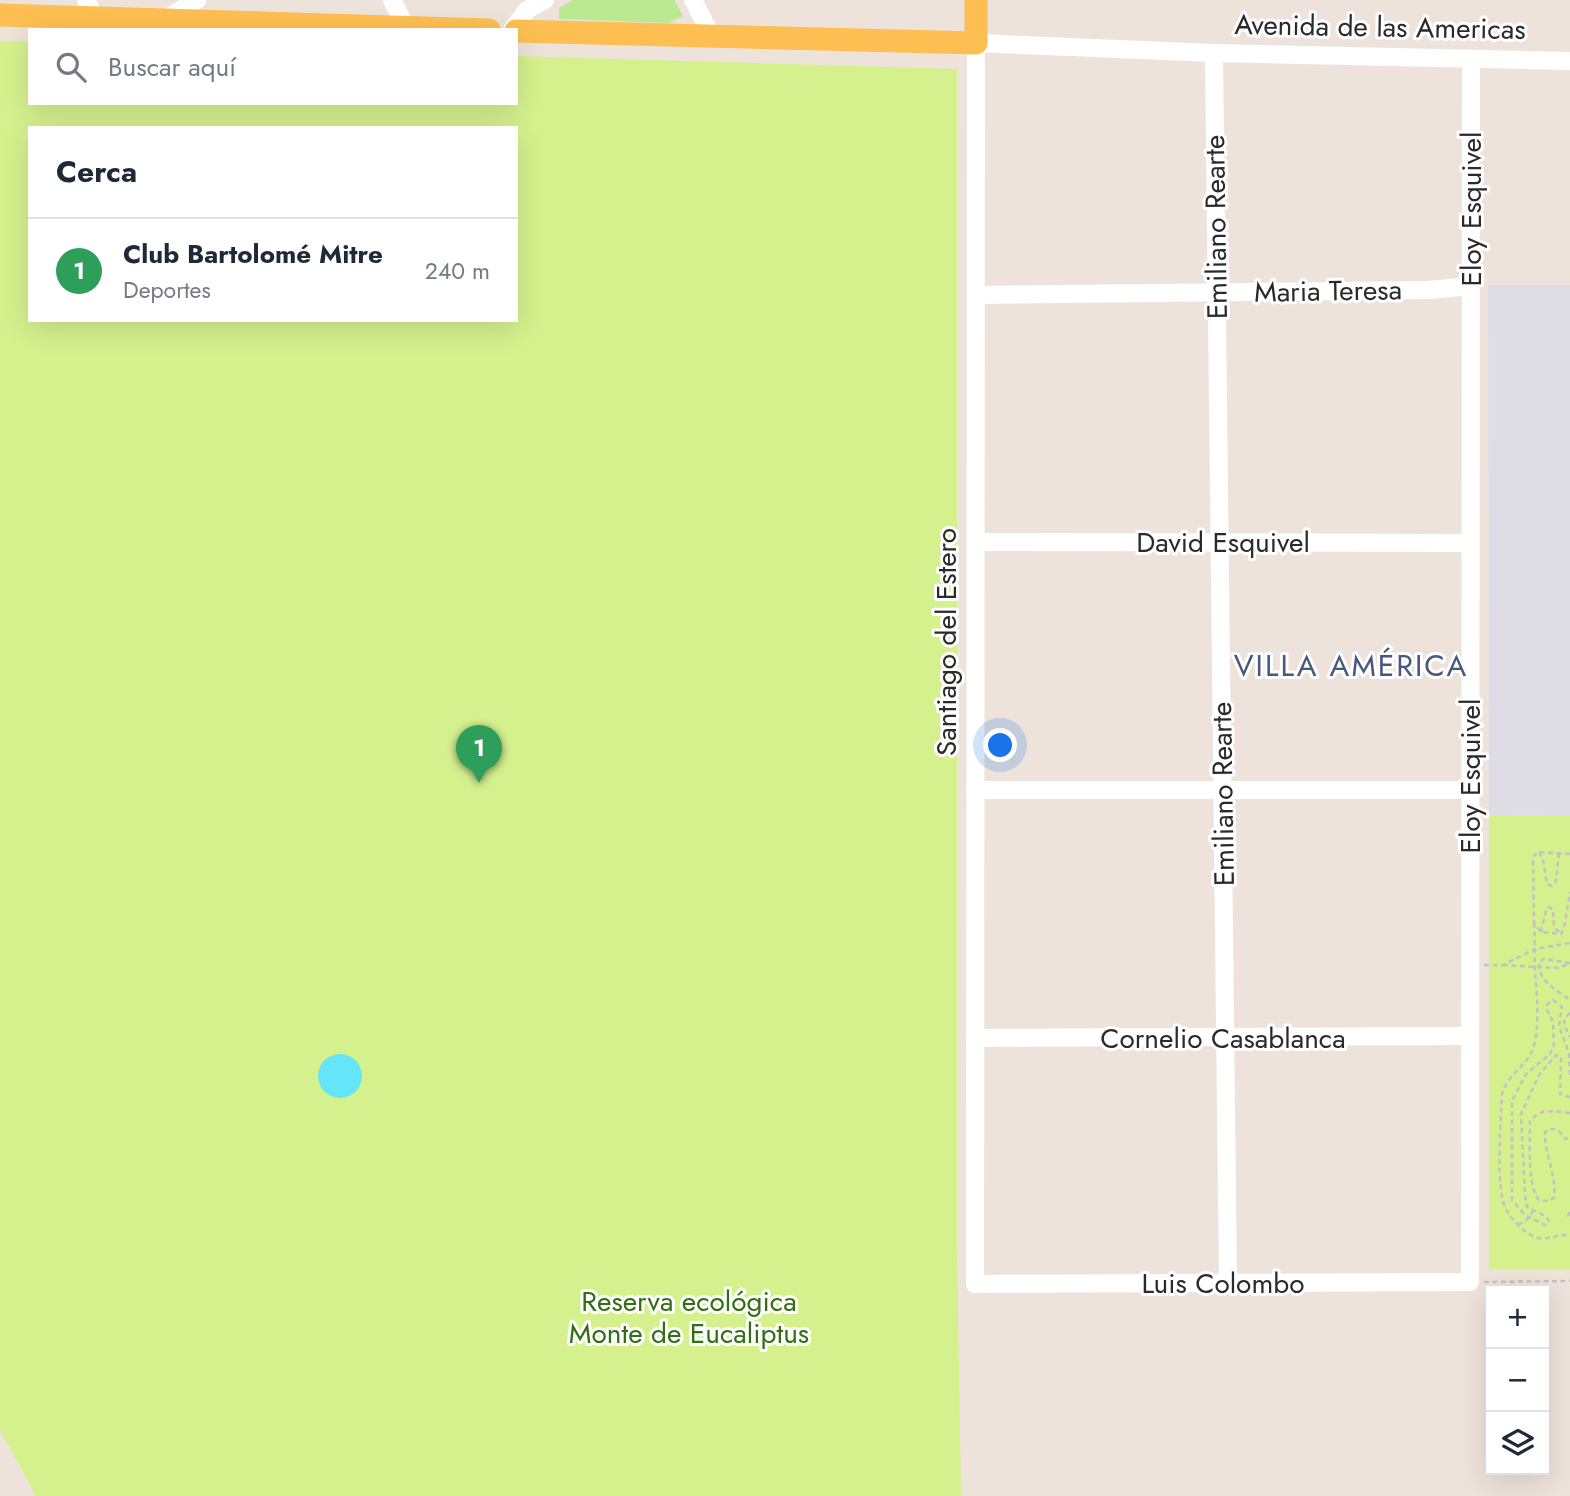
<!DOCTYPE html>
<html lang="es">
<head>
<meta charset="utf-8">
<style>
	:root { --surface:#fff; --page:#f2f2f3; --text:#1f2937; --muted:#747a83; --line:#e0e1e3; --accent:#111827 }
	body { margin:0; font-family:Jost,sans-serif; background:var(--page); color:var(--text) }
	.controls { position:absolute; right:21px; bottom:21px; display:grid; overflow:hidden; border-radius:0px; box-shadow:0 7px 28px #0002 }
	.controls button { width:63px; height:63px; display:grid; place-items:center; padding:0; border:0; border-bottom:2px solid var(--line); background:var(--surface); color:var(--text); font:35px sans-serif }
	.you { position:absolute; left:1001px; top:746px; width:24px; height:24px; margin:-18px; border:5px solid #fff; border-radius:50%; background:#1a73e8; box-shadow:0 0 0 10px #1a73e833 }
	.badge { display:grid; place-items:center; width:46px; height:46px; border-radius:50%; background:var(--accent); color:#fff; font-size:23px; font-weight:700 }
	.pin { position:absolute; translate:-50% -58px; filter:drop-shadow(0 2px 4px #0008) }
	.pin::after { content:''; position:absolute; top:37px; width:24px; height:21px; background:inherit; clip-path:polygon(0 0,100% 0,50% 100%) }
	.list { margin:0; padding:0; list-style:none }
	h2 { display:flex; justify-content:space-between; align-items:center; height:91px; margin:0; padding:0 28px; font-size:30px }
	h2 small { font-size:23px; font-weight:400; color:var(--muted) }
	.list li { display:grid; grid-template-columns:46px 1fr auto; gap:21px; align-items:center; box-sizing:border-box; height:105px; padding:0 28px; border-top:2px solid var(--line) }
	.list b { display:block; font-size:26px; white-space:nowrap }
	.list p { margin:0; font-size:23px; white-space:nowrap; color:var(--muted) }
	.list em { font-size:23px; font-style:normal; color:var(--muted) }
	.icon { flex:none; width:38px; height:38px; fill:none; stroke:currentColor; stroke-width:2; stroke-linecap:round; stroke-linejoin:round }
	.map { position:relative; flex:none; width:1570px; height:1496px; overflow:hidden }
	.search { position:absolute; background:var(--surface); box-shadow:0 7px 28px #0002; left:28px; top:28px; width:490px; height:77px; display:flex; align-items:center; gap:18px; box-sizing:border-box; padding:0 24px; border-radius:0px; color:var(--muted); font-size:26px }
	.panel { position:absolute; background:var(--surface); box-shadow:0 7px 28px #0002; left:28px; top:126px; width:490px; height:196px; border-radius:0px }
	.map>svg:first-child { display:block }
	.industrial { fill:#dedce5 }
	.green { fill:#bbe992 }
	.pitch { fill:#d4f18d; fill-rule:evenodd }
	.water { fill:#64e5f9 }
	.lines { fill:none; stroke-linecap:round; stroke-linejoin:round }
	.path { stroke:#c3c3c3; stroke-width:2.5; stroke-dasharray:5 3.5; stroke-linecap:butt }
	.minor { stroke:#fff; stroke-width:18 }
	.major { stroke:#fdbf51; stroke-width:23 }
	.labels { text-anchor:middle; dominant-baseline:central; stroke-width:6; stroke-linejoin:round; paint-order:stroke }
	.street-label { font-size:28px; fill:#2a2a2a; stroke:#fff }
	.park-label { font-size:28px; fill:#326e14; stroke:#fff }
	.neighbourhood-label { font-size:30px; letter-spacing:2px; fill:#46587f; stroke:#fff }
</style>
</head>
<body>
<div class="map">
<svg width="1570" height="1496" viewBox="0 0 1570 1496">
	<rect width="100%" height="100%" fill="#eee3db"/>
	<polygon class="industrial" points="1488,285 1570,285 1570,815 1489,816"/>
	<polygon class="green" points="573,0 674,0 683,16 669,23 559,19 559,8"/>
	<g class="pitch">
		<path d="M0,41H30V103H516V56L957,69V1245L961,1496H36L0,1430ZM30,128H516V320H30Z"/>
		<polygon points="1570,815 1570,1269 1489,1269 1489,816"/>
	</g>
	<circle class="water" cx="340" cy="1076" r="22"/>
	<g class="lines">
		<g class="path">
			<polyline points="1539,852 1543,860 1547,884 1552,886 1556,881 1559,853"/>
			<polyline points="1570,854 1538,852 1533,857 1534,923 1541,932 1561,934 1564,928 1570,892"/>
			<path d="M1534,923C1535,939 1534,956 1535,972C1537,994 1540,1028 1533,1049C1526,1067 1509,1072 1502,1094C1501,1119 1495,1189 1506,1209C1511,1219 1526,1235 1538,1238C1548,1240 1559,1234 1570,1235"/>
			<polyline points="1541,932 1546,910 1549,907 1553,910 1554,927 1561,934"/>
			<path d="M1570,963L1544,959L1539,962C1538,982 1556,989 1570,1000"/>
			<polyline points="1484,965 1503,965 1535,949 1570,943"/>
			<polyline points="1503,965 1557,968 1569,964"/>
			<polyline points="1570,1013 1565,1018 1564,1025 1570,1037"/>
			<polyline points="1570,1075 1569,1053 1559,1026 1562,1007 1553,1000 1547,1005 1547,1010 1553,1022 1554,1047 1549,1055 1526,1074 1512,1101 1512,1200 1525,1215 1545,1225 1549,1221 1545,1216 1527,1207 1525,1196 1521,1114 1539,1075 1556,1055 1561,1057 1560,1094 1570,1097"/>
			<path d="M1570,1113C1555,1112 1541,1107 1530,1121C1530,1139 1527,1187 1539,1200L1548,1201L1554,1198C1557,1175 1544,1154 1545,1132L1551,1129L1558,1130L1566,1139L1570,1138"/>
			<polyline points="1570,1212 1568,1215 1570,1220"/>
			<polyline points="1518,1225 1529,1218 1533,1211"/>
			<polyline points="1484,1282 1570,1281"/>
		</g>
		<g class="minor">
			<polyline points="86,0 95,17"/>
			<polyline points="392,0 406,27"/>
			<polyline points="693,0 711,35"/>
			<polyline points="164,20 197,0"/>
			<polyline points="512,30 527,10 545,0"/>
			<polyline points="1214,53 1228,1282"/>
			<polyline points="1471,59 1470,1282 975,1284 976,43 1214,53 1570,61"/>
			<polyline points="976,295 1429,290 1471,286"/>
			<polyline points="976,542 1470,543"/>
			<polyline points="975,790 1470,790"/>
			<polyline points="975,1038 1470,1036"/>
		</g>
		<g class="major">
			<polyline points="0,15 489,30"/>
			<polyline points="516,31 976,43 976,0"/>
		</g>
	</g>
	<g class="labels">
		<g class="street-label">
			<text transform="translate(1380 27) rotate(1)">Avenida de las Americas</text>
			<text transform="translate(1471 209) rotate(-90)">Eloy Esquivel</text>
			<text transform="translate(1216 227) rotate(-91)">Emiliano Rearte</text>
			<text transform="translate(1328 291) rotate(-1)">Maria Teresa</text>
			<text x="1223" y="542">David Esquivel</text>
			<text transform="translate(946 642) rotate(-90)">Santiago del Estero</text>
			<text transform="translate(1470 776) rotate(-90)">Eloy Esquivel</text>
			<text transform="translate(1223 794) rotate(-91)">Emiliano Rearte</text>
			<text x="1223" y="1038">Cornelio Casablanca</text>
			<text x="1223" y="1283">Luis Colombo</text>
		</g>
		<g class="park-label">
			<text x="689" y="1301">Reserva ecológica<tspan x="689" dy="32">Monte de Eucaliptus</tspan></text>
		</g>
		<g class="neighbourhood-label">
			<text x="1351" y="665">VILLA AMÉRICA</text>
		</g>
	</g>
</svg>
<div class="controls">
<button>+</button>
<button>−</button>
<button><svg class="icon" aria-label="layers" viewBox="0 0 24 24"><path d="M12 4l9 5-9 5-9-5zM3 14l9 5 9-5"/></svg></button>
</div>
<div class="you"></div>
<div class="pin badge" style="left:479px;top:783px;background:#2e9e5b">1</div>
<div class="search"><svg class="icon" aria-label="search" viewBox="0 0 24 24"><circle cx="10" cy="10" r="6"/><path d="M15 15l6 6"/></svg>Buscar aquí</div>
<section class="panel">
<h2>Cerca<small></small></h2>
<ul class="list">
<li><span class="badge" style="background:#2e9e5b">1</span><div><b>Club Bartolomé Mitre</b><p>Deportes</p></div><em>240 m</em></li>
</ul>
</section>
</div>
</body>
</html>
